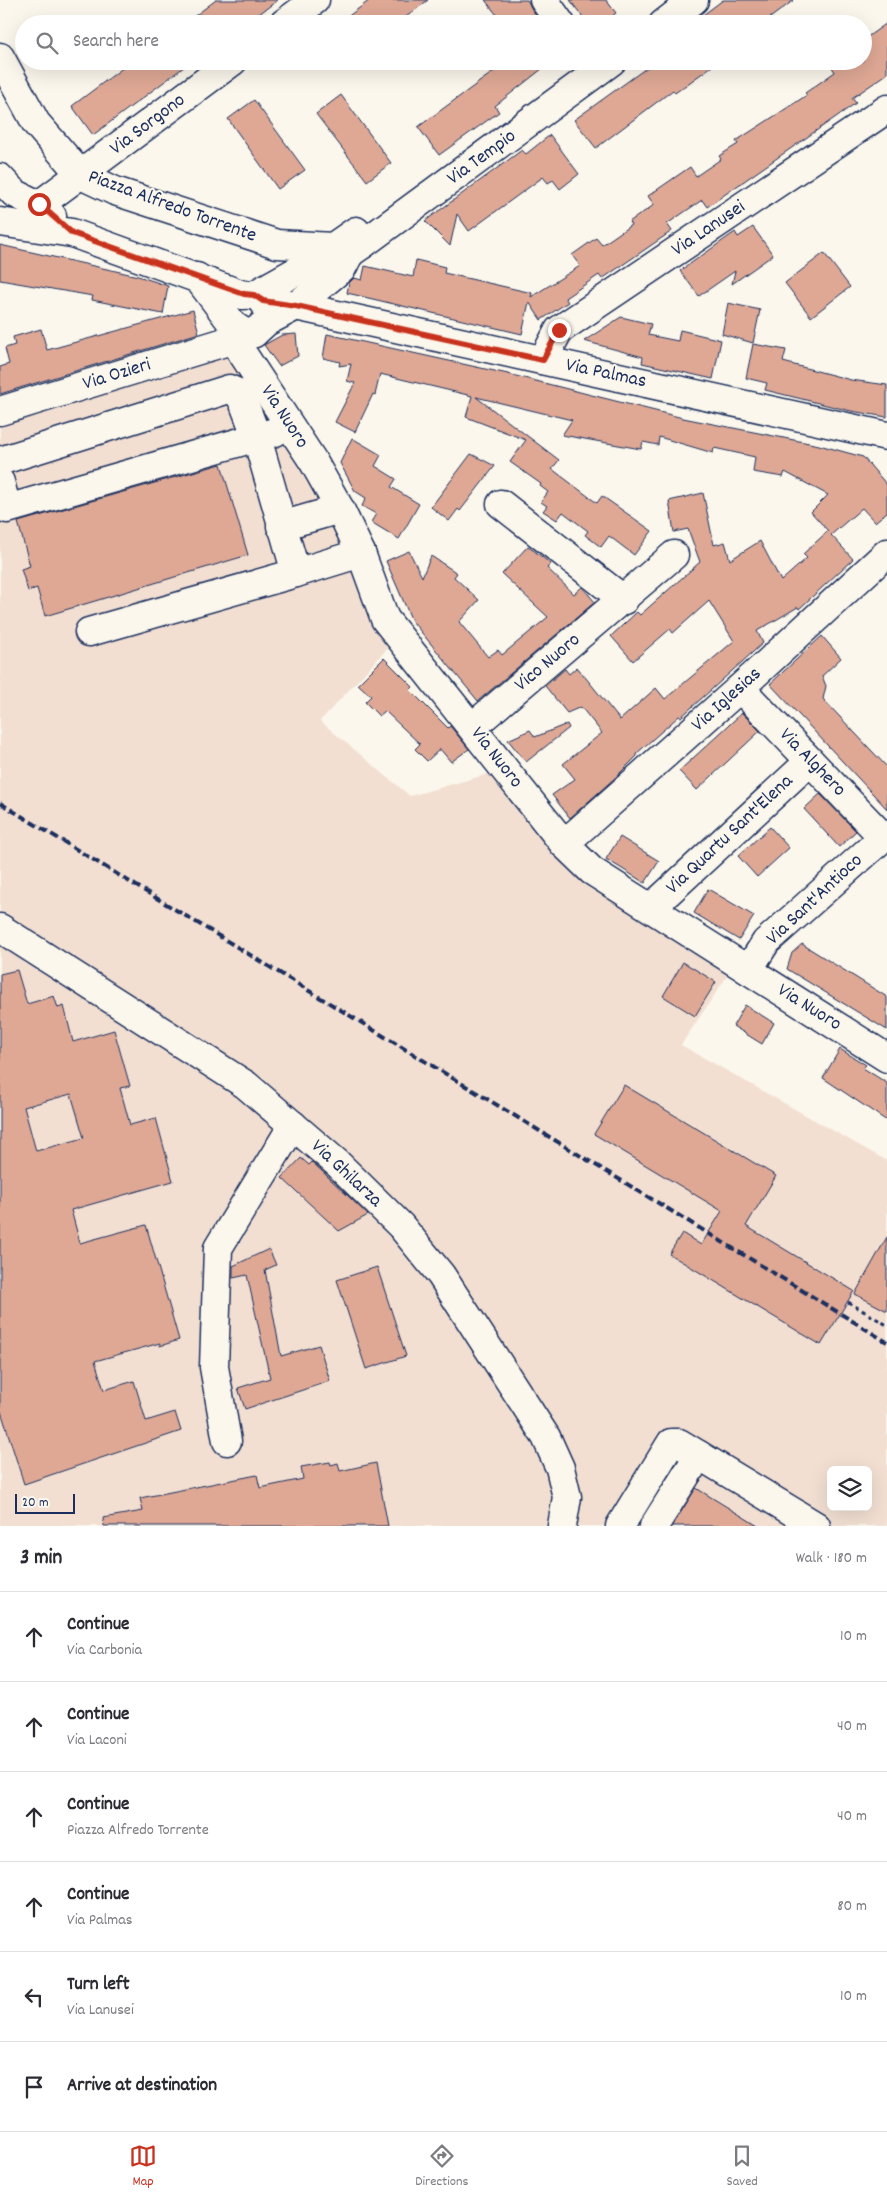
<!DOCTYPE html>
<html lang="en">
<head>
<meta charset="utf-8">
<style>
	:root { --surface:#fff; --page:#f7f7f7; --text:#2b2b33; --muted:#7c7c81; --line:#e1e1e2; --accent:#c8321e }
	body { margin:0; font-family:Dekko,sans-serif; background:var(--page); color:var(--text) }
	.controls { position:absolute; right:15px; bottom:15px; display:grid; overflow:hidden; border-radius:8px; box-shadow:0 5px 20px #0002 }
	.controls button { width:45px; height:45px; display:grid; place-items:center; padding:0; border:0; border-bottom:1px solid var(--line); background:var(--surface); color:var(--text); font:25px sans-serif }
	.scale { position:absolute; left:15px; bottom:12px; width:60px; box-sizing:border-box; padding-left:5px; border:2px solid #1b2f5e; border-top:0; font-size:14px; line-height:18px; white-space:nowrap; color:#1b2f5e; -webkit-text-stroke:4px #fbf7ec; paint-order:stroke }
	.stop { position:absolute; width:15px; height:15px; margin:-11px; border:4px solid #c8321e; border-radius:50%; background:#fff }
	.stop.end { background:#c8321e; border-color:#fff; box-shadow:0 1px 5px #0008 }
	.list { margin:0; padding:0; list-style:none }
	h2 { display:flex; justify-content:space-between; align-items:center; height:65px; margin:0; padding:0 20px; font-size:21px }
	h2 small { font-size:16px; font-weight:400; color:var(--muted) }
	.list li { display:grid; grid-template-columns:32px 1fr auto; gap:15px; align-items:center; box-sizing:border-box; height:90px; padding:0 20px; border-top:1px solid var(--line) }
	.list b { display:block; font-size:19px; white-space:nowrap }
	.list p { margin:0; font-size:16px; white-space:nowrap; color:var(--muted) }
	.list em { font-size:16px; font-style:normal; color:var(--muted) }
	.icon { flex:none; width:28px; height:28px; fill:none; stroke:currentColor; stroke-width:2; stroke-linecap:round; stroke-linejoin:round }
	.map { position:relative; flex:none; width:887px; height:1526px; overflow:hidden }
	.search { position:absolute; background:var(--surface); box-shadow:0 5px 20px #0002; left:15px; right:15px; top:15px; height:55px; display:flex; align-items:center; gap:12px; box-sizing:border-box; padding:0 18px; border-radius:28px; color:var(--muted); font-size:19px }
	.sheet { height:605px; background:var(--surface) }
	nav { display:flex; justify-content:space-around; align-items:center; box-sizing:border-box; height:70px; border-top:1px solid var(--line); background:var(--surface); font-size:14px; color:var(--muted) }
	nav a { display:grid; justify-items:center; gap:2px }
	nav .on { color:var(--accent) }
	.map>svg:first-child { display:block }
	.built { fill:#f2dfd2; fill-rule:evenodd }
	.building { fill:#dea895; stroke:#1b2f5e; fill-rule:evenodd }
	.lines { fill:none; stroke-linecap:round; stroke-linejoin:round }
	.minor-casing { stroke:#1b2f5e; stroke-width:31 }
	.path { stroke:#1b2f5e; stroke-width:3; stroke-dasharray:4 4; stroke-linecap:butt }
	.minor { stroke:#fbf7ec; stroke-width:28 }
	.rail { stroke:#1b2f5e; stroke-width:4; stroke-dasharray:8 4; stroke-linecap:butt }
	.route { stroke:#c8321e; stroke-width:6 }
	.labels { text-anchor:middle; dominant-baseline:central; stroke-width:4; stroke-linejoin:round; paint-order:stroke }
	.street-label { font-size:20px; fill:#1b2f5e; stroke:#fbf7ec }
</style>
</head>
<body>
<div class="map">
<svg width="887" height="1526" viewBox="0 0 887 1526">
	<rect width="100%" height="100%" fill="#fbf7ec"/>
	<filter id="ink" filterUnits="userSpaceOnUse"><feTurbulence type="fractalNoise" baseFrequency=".02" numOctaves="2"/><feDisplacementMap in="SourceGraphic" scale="10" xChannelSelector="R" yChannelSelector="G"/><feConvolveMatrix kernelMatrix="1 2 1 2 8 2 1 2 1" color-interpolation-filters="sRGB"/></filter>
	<g filter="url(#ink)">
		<path class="built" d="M233,339L399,636L320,721L410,796L492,773L567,869L729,973L681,1045L887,1161V1526H0V411ZM831,1470H868V1507H831Z"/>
		<g class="building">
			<polygon points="216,0 278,0 251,20 249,17 240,24 184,24"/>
			<polygon points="370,0 428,0 397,24 338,24"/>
			<polygon points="485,0 527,0 542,24 504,24"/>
			<polygon points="570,0 606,0 616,13 603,24 588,24"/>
			<polygon points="723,0 794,0 762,24 691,24"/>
			<polygon points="887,23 887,74 852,98 856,103 707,207 702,200 667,224 672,231 602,279 599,275 565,298 568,302 541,320 529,302 522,334 347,293 349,283 354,278 362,280 365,266 413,277 416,260 445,267 444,273 532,293 531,297 580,266 572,255 596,238 602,245 631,225 629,222 654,205 648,196 690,167 696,176 721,159 719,156 738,144 736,141 807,95 805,93 835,72 828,61 863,61 863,40"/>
			<polygon points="132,61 192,61 93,135 72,106"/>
			<polygon points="508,61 552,61 495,106 499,112 439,155 418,127"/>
			<polygon points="656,61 719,61 675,93 673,90 596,148 574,120"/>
			<polygon points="341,95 391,163 367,181 316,114"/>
			<polygon points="254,100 305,170 278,189 228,119"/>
			<polygon points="550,135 579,174 560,189 553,180 548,183 543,177 469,231 457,214 450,246 425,221 522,150 526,154"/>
			<polygon points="753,227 773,255 732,284 735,271 699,296 680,271 735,232 738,237"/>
			<polygon points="0,245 138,276 168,286 163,314 92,300 93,296 0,280"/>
			<polygon points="824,253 850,287 811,317 785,283"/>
			<polygon points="728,303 760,310 753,343 722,334"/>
			<polygon points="193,310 199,333 0,394 0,367 9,364 5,348 15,345 13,337 41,329 47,350"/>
			<polygon points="621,317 651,324 648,335 678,341 680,330 721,340 713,379 642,363 643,357 584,341"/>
			<polygon points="296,334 298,356 279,366 264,345 282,335"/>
			<polygon points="327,334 508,374 683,418 819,445 863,457 887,485 887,512 875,522 862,508 831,535 853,559 799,609 798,607 757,631 763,643 681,717 679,716 636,754 637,756 617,776 570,818 552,795 575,779 563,764 602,733 581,707 567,713 545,686 565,669 569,674 577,667 620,720 656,688 665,699 734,641 709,601 673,633 670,629 633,661 611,636 637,612 640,615 700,562 688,529 674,532 669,501 703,493 714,545 725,542 730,560 760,541 781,581 807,558 803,554 828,531 811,512 828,495 785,472 783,477 753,472 755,457 714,448 713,453 659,437 658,445 643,442 641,449 562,435 572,420 476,397 559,460 552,469 597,503 602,496 652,531 634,555 609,536 601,547 585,535 588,531 563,512 557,520 543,511 547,506 541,502 548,492 540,486 541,484 510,462 526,440 466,417 472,396 380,374 375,395 373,394 355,432 335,422 355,383 347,381 351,364 339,366 340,362 323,358"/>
			<polygon points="753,344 786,350 783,362 851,380 887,385 887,417 851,411 765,390 767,383 746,378"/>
			<polygon points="352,438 381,455 375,466 396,479 391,487 419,504 399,539 371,522 376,514 362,506 366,498 355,491 340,463"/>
			<polygon points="471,454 495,466 460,511 458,509 449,521 431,507"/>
			<polygon points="221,464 248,555 45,616 37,588 28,591 21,569 30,566 18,522"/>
			<polygon points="528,546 551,564 547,568 574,594 582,587 595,602 478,701 412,621 386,561 409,551 422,577 431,556 457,573 454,577 479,600 459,622 488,657 498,650 502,655 548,617 502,574"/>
			<polygon points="822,636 841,658 822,676 826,686 823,699 887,767 887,809 770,684"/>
			<polygon points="384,658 413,687 410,690 448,728 450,726 469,749 451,762 440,749 427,761 415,749 420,744 385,711 379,716 365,702 371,696 358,684"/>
			<polygon points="742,713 760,731 697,790 679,771"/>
			<polygon points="567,724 569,728 526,762 508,740 530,730 535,737"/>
			<polygon points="820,794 856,831 839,847 804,809"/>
			<polygon points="770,827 789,848 757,877 738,856"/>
			<polygon points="620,837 659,861 645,883 606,859"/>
			<polygon points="708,889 754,916 739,940 694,913"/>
			<polygon points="802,944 887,997 887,1030 787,969 792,953"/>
			<polygon points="683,962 716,982 695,1016 663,996"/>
			<path d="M17,970L27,1004L54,996L58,1008L64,1006L73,1042L114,1030L130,1086L120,1088L130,1125L156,1118L173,1181L71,1210L80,1243L146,1225L179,1340L160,1346V1343L95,1361L104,1390L134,1381L146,1421L175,1412L181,1431L24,1484L0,1408V974ZM71,1094L84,1138L36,1151L24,1107Z"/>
			<polygon points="745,1005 774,1023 762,1044 733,1026"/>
			<polygon points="840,1049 866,1065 863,1068 887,1083 887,1121 823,1078"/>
			<polygon points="624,1085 776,1176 746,1226 854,1291 821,1345 669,1254 682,1233 701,1245 722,1211 594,1134"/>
			<polygon points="301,1158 309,1165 312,1162 326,1175 368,1215 339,1231 282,1178"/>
			<polygon points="887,1237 887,1311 855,1294"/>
			<polygon points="269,1249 276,1265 265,1270 281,1356 319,1345 330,1381 245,1409 238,1388 270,1378 247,1275 233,1278 233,1266"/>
			<polygon points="377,1267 406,1356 366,1369 337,1280"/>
			<polygon points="330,1462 331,1465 338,1463 340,1471 376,1463 388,1526 104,1526 103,1518 143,1511 140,1498 257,1475 260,1488 303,1479 301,1467"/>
			<polygon points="696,1488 758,1526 672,1526"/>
		</g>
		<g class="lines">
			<g class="minor-casing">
				<g id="minor">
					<polyline points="544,0 561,24"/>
					<polyline points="283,24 315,0"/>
					<polyline points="663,24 694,0"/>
					<polyline points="0,57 36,123 81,175 115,191 277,244 333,247 356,231 363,244"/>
					<polyline points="0,178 14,193 39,205 52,216"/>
					<polyline points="39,205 233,61"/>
					<path d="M0,222L72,233L243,295C255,294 263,297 267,308"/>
					<polyline points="197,277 234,326 243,332 254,333"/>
					<polyline points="254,295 318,259 350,253 363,244 612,61"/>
					<polyline points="263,301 296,306 887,436"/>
					<polyline points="233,339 313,461 340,509 361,553 385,619 564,844 592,871 887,1058"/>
					<polyline points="543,360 559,330 887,109"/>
					<polyline points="0,411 254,333 266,322 296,306 342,268 350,253"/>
					<polyline points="0,461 229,389 238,393 243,401 257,438 296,573 89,632"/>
					<polyline points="0,482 7,509 275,432"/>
					<polyline points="501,504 624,600"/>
					<polyline points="281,526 340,509"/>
					<polyline points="296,573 361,553"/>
					<polyline points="740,688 883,837"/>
					<polyline points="472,727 674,555"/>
					<polyline points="564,844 740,688 887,553"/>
					<polyline points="651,908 810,761"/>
					<polyline points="0,928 246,1085 337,1163 401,1226 441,1275 546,1437 560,1468 567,1497 562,1526"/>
					<polyline points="748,970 766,942 887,834"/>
					<polyline points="227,1441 214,1367 218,1248 293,1125"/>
					<polyline points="620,1526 671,1443 679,1443 816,1526"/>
					<polyline points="654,1526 699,1455"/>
				</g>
			</g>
			<polyline class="path" points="848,1302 887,1325"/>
			<use href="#minor" class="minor"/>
			<polyline class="rail" points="0,803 887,1342"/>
		</g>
	</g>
	<g class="lines" filter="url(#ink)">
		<polyline class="route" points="39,204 72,233 244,294 254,295 263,301 296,306 543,360 559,330"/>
	</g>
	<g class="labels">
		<g class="street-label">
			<text transform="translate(148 125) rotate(-37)">Via Sorgono</text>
			<text transform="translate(482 158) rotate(-36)">Via Tempio</text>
			<text transform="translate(172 207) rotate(20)">Piazza Alfredo Torrente</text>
			<text transform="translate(709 229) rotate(-34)">Via Lanusei</text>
			<text transform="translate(606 374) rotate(12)">Via Palmas</text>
			<text transform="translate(117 375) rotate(-17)">Via Ozieri</text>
			<text transform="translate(284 417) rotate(57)">Via Nuoro</text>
			<text transform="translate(548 663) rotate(-40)">Vico Nuoro</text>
			<text transform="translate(727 700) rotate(-42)">Via Iglesias</text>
			<text transform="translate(496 758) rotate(52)">Via Nuoro</text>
			<text transform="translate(812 763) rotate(46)">Via Alghero</text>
			<text transform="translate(730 835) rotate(-43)">Via Quartu Sant'Elena</text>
			<text transform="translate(815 900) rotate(-43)">Via Sant'Antioco</text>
			<text transform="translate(809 1008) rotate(32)">Via Nuoro</text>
			<text transform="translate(346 1174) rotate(43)">Via Ghilarza</text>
		</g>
	</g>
</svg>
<div class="controls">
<button><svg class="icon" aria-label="layers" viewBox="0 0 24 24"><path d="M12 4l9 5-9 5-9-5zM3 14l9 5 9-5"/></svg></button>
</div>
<div class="scale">20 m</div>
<div class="stop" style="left:39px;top:204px"></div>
<div class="stop end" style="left:559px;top:330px"></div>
<div class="search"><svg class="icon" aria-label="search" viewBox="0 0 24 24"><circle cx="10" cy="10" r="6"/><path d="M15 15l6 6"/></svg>Search here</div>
</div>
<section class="sheet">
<h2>3 min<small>Walk · 180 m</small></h2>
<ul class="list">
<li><svg class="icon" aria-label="ahead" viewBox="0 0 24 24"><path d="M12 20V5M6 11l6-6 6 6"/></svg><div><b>Continue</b><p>Via Carbonia</p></div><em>10 m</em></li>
<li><svg class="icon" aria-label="ahead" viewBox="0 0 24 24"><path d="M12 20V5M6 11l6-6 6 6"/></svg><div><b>Continue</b><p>Via Laconi</p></div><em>40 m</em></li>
<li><svg class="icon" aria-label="ahead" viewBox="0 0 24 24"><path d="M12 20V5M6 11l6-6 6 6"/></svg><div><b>Continue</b><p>Piazza Alfredo Torrente</p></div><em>40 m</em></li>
<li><svg class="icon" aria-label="ahead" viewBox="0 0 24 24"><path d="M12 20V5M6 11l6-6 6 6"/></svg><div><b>Continue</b><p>Via Palmas</p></div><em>80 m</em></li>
<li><svg class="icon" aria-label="left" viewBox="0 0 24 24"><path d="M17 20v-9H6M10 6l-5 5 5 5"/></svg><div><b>Turn left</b><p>Via Lanusei</p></div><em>10 m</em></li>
<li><svg class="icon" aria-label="arrive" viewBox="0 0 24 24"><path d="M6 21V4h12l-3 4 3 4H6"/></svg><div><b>Arrive at destination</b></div></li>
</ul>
</section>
<nav>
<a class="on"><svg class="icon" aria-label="map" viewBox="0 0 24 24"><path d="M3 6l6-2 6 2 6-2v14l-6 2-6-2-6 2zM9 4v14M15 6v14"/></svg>Map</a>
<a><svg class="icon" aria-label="directions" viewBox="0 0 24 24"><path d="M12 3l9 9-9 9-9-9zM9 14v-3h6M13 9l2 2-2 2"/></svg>Directions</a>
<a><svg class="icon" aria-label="saved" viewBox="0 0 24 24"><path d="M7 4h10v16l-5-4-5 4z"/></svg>Saved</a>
</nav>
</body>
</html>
